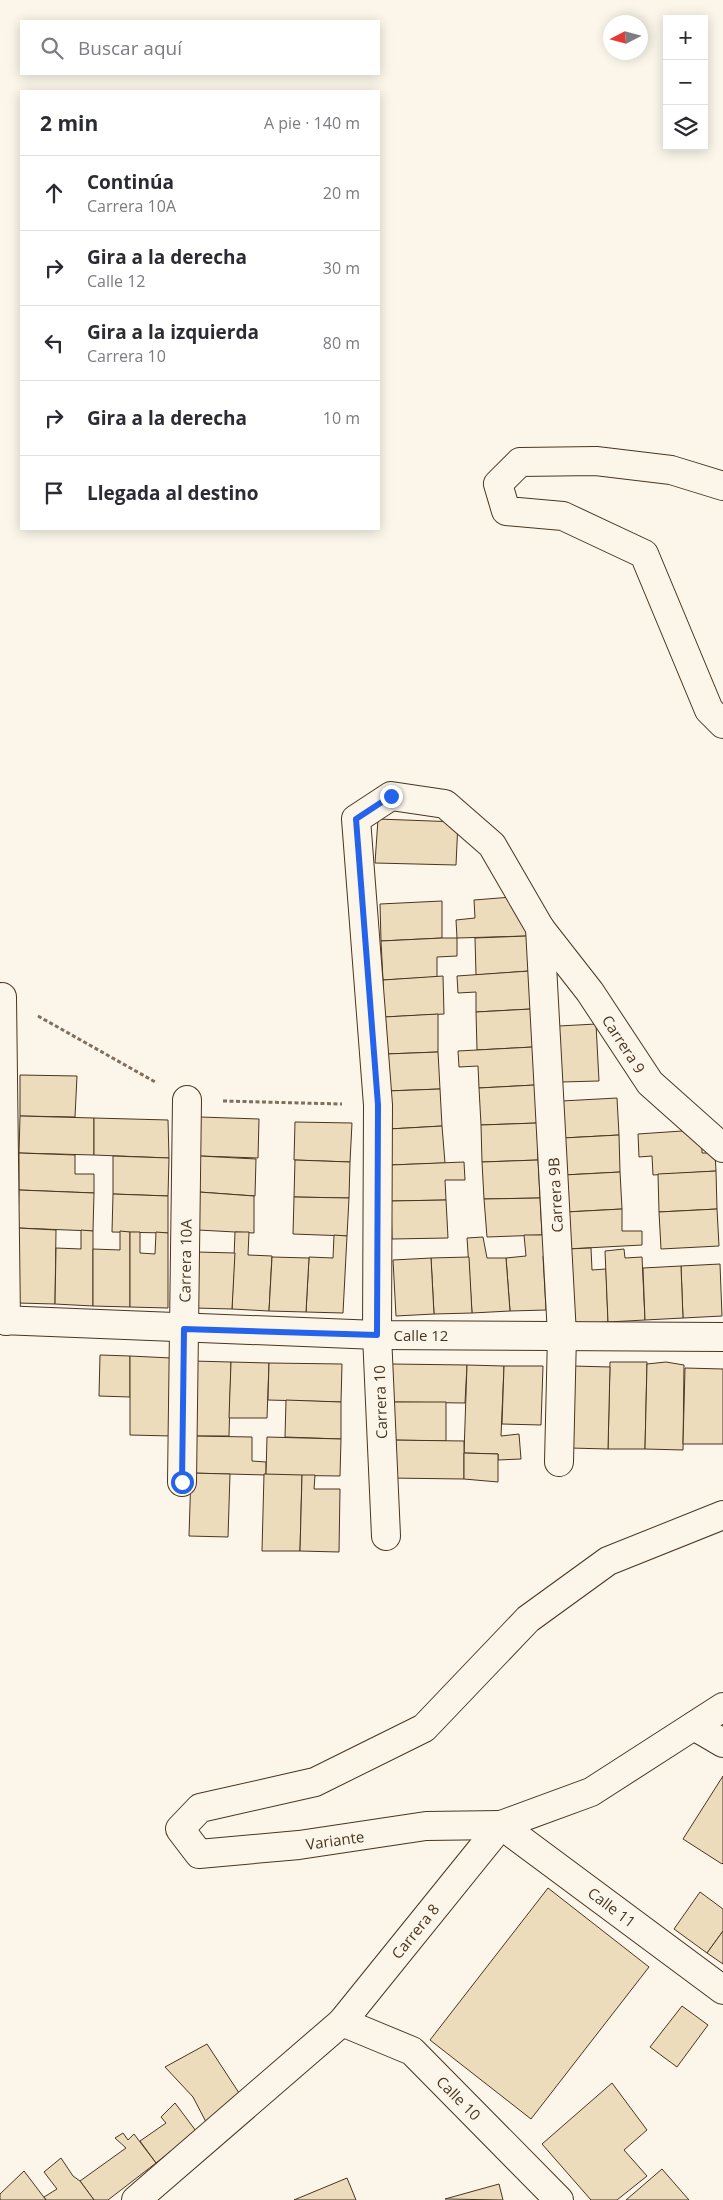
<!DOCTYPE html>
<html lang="es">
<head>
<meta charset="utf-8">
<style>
	:root { --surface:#fff; --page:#f2f2f3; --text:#2b2b33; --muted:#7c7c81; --line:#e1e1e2 }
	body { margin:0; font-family:"Open Sans",sans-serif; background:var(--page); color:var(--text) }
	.controls { position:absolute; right:15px; top:15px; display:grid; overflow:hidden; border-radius:0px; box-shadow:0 2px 12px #0003 }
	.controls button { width:45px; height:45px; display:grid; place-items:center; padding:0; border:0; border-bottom:1px solid var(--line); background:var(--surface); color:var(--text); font:25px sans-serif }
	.compass { position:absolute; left:603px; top:15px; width:45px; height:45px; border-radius:50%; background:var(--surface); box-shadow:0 2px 12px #0003; rotate:264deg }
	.stop { position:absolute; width:15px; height:15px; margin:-11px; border:4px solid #2563eb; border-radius:50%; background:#fff }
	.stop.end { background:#2563eb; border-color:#fff; box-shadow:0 1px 5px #0008 }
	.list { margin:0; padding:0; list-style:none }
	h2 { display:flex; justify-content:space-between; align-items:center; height:65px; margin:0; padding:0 20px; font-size:21px }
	h2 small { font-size:16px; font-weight:400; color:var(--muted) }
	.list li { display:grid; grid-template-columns:32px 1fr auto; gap:15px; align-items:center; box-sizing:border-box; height:75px; padding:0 20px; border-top:1px solid var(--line) }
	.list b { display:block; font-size:19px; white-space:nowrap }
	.list p { margin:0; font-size:16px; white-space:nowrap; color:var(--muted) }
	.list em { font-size:16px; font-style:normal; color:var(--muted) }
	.icon { flex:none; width:28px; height:28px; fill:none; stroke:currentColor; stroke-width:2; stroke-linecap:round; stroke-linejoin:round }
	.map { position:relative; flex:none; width:723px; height:2200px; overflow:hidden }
	.search { position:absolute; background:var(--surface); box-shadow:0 2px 12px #0003; left:20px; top:20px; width:360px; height:55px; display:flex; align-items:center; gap:12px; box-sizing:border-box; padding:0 18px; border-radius:0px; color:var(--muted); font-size:19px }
	.panel { position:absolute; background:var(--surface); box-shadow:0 2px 12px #0003; left:20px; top:90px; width:360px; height:440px; border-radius:0px }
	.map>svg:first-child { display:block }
	.building { fill:#ecdcbc; stroke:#4a3520 }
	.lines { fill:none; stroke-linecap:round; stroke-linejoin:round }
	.minor-casing { stroke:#4a3520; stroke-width:30 }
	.path { stroke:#7f6f5c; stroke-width:3; stroke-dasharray:4 2.5; stroke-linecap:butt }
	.minor { stroke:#fbf6e9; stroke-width:28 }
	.route { stroke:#2563eb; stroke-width:6 }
	.labels { text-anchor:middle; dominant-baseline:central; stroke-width:4; stroke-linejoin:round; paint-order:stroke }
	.street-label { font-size:15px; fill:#4a3520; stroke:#fbf6e9 }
</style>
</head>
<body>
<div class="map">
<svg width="723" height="2200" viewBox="0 0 723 2200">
	<rect width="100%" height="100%" fill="#fbf6e9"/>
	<g class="building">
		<polygon points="378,819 458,822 456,865 375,863"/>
		<polygon points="512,897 527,916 527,936 457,938 456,920 475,918 474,900"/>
		<polygon points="442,901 442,938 381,941 380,904"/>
		<polygon points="527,936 529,971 476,975 475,938"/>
		<polygon points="442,938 457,938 457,956 437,957 437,977 383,980 381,941"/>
		<polygon points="529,971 531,1009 476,1012 476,992 458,993 457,976"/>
		<polygon points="443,976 444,1014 384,1017 383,980"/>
		<polygon points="531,1009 533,1047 477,1050 476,1012"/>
		<polygon points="438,1014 438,1052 386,1054 384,1017"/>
		<polygon points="596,1024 599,1081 561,1082 559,1026"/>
		<polygon points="533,1047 535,1085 479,1088 478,1066 459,1067 458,1051"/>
		<polygon points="438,1052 440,1089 387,1091 386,1054"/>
		<polygon points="20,1075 77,1076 75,1117 20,1116"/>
		<polygon points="535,1085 537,1123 481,1125 479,1088"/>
		<polygon points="440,1089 442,1126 389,1129 387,1091"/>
		<polygon points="617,1098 619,1135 563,1138 562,1101"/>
		<polygon points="20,1116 94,1118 94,1155 19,1153"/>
		<polygon points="200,1117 259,1119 258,1158 200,1156"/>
		<polygon points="94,1118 168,1120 169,1158 94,1155"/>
		<polygon points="295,1122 352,1123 350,1162 294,1160"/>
		<polygon points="537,1123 538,1160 482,1162 481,1125"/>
		<polygon points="442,1126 445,1163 390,1165 389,1129"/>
		<polygon points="682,1131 702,1144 702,1153 715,1153 716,1171 653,1175 652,1156 639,1157 638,1134"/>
		<polygon points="619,1135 620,1172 564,1175 563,1138"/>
		<polygon points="19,1153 75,1155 75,1174 94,1174 94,1193 19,1190"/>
		<polygon points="113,1156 169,1158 168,1196 113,1194"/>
		<polygon points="200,1156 256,1159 255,1196 199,1192"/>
		<polygon points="295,1160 350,1162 349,1198 294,1197"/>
		<polygon points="538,1160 540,1198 484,1199 482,1162"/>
		<polygon points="464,1162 465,1180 445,1180 446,1200 391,1201 390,1165"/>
		<polygon points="716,1171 717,1209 659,1212 658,1174"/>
		<polygon points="620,1172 622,1209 566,1212 564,1175"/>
		<polygon points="19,1190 94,1193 93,1231 18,1228"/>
		<polygon points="199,1192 254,1196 254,1233 198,1230"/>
		<polygon points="113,1194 168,1196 168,1233 112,1232"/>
		<polygon points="294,1197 349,1198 347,1236 293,1234"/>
		<polygon points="540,1198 542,1235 487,1237 484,1199"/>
		<polygon points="446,1200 448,1238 392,1239 391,1201"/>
		<polygon points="622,1209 622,1231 642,1231 642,1245 567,1249 566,1212"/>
		<polygon points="717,1209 719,1246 661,1249 659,1212"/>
		<polygon points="18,1228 56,1230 55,1304 18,1303"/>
		<polygon points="81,1230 93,1231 93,1306 55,1304 56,1248 81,1249"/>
		<polygon points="120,1231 130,1232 130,1307 93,1306 93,1249 120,1250"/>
		<polygon points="130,1232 140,1232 140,1253 155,1254 156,1232 168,1233 168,1308 130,1307"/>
		<polygon points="235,1232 249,1232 248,1255 272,1256 269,1311 232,1309"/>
		<polygon points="334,1235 347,1236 343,1313 306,1312 309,1257 333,1258"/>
		<polygon points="524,1235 546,1235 546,1255 543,1256 546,1310 510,1311 506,1258 526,1256"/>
		<polygon points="483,1237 487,1258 506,1258 510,1311 472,1313 467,1238"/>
		<polygon points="591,1248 592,1270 606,1269 608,1322 570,1324 567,1249"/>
		<polygon points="624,1249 625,1258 642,1257 645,1320 608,1322 605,1251"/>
		<polygon points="197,1252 235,1253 232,1309 195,1308"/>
		<polygon points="272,1257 309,1258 306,1312 269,1311"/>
		<polygon points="469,1257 472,1313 434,1314 431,1258"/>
		<polygon points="431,1258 434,1314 396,1316 393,1260"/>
		<polygon points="720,1264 722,1316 683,1318 681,1266"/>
		<polygon points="681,1266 683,1318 645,1320 643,1268"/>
		<polygon points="100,1355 130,1356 130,1397 99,1396"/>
		<polygon points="130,1356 171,1358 171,1436 130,1435"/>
		<polygon points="193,1361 231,1362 229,1436 192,1436"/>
		<polygon points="231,1362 269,1363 267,1418 229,1418"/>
		<polygon points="610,1362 647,1362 645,1449 608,1449"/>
		<polygon points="666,1362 684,1365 683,1450 645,1449 647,1364"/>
		<polygon points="269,1363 342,1364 341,1402 268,1400"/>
		<polygon points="392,1364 467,1365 465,1403 391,1402"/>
		<polygon points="467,1365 504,1366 501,1436 519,1434 521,1459 498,1460 498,1454 464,1453"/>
		<polygon points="504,1366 543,1366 541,1425 502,1424"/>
		<polygon points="572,1366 610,1367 608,1449 570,1448"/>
		<polygon points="685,1368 723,1369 723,1444 683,1444"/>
		<polygon points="286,1400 341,1402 341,1439 285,1437"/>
		<polygon points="391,1402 446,1402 446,1441 390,1440"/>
		<polygon points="192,1436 252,1437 252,1461 266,1462 266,1475 191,1473"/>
		<polygon points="267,1437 341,1439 340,1476 266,1475"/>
		<polygon points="390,1440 464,1441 464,1479 388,1478"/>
		<polygon points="464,1453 498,1454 498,1482 464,1479"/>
		<polygon points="191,1473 230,1474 228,1537 189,1536"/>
		<polygon points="264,1474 302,1475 300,1551 262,1551"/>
		<polygon points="302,1475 315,1475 314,1489 340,1489 339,1552 300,1551"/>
		<polygon points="723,1776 723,1863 722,1864 683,1839"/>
		<polygon points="548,1888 649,1967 531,2119 430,2040"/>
		<polygon points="700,1892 723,1909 723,1931 707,1953 674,1929"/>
		<polygon points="723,1931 723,1964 707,1953"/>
		<polygon points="682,2006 708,2025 677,2067 650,2047"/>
		<polygon points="207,2044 241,2096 206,2122 193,2097 165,2067"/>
		<polygon points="612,2083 647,2130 624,2150 647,2176 617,2200 591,2200 542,2144"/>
		<polygon points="175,2103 196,2131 156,2163 140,2141 166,2123 161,2117"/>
		<polygon points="123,2133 128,2140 134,2134 156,2163 108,2200 94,2200 80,2181 126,2148 115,2138"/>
		<polygon points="61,2158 73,2176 80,2181 94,2200 46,2200 44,2197 57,2189 44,2172"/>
		<polygon points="662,2169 689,2200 626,2200"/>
		<polygon points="24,2171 46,2200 0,2200 0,2194"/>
		<polygon points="347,2178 356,2200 294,2200"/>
		<polygon points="499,2184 503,2200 445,2199"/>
	</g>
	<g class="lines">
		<g class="minor-casing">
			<g id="minor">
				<polyline points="723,486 671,470 596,461 520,462 498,484 506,511 563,516 644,554 709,710 723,724"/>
				<polyline points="540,928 562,1335 559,1462"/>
				<polyline points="2,997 6,1321"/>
				<polyline points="0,1320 377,1335 723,1337"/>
				<polyline points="182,1482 187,1100"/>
				<polyline points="723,1515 608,1561 528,1619 424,1728 315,1782 200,1808 180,1829 199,1854 299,1845 426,1826 501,1825 723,1990"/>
				<polyline points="386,1536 377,1335 378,1105 356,819 391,796 445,804 492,845 540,928 590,992 650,1083 723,1148"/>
				<polyline points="694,1726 723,1743"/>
				<polyline points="342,2022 412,2051 559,2200"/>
				<polyline points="136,2200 342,2022 501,1825 591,1792 723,1707"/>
			</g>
		</g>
		<g class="path">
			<polyline points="38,1016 157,1083"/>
			<polyline points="223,1101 342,1104"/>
		</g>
		<use href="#minor" class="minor"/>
	</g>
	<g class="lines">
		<polyline class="route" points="182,1482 184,1329 377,1335 378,1105 356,819 391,796"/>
	</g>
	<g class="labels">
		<g class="street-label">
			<text transform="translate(624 1044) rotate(57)">Carrera 9</text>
			<text transform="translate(555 1195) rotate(-93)">Carrera 9B</text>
			<text transform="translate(185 1261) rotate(-89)">Carrera 10A</text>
			<text x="421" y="1335">Calle 12</text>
			<text transform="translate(380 1402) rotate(-92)">Carrera 10</text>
			<text transform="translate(335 1840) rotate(-8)">Variante</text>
			<text transform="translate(612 1907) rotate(37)">Calle 11</text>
			<text transform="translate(415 1931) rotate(-51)">Carrera 8</text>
			<text transform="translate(459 2098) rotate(45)">Calle 10</text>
		</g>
	</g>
</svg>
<div class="controls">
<button>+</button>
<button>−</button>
<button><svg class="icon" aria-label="layers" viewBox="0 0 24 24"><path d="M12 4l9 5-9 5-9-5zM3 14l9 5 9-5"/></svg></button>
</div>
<svg class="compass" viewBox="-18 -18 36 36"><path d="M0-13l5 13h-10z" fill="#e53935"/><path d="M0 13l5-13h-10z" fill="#7c7c81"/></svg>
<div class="stop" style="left:182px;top:1482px"></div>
<div class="stop end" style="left:391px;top:796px"></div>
<div class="search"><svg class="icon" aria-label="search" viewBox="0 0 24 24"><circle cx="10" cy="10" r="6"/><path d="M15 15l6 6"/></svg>Buscar aquí</div>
<section class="panel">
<h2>2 min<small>A pie · 140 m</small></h2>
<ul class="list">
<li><svg class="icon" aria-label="ahead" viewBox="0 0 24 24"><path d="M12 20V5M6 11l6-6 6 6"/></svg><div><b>Continúa</b><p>Carrera 10A</p></div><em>20 m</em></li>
<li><svg class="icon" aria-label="right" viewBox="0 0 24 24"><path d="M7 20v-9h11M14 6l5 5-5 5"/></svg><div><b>Gira a la derecha</b><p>Calle 12</p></div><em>30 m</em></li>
<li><svg class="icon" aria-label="left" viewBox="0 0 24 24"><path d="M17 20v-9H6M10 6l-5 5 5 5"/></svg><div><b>Gira a la izquierda</b><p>Carrera 10</p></div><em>80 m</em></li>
<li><svg class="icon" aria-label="right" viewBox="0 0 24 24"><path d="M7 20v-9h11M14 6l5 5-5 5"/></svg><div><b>Gira a la derecha</b></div><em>10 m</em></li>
<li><svg class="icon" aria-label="arrive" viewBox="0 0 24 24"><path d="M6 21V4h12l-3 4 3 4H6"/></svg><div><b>Llegada al destino</b></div></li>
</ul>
</section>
</div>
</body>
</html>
